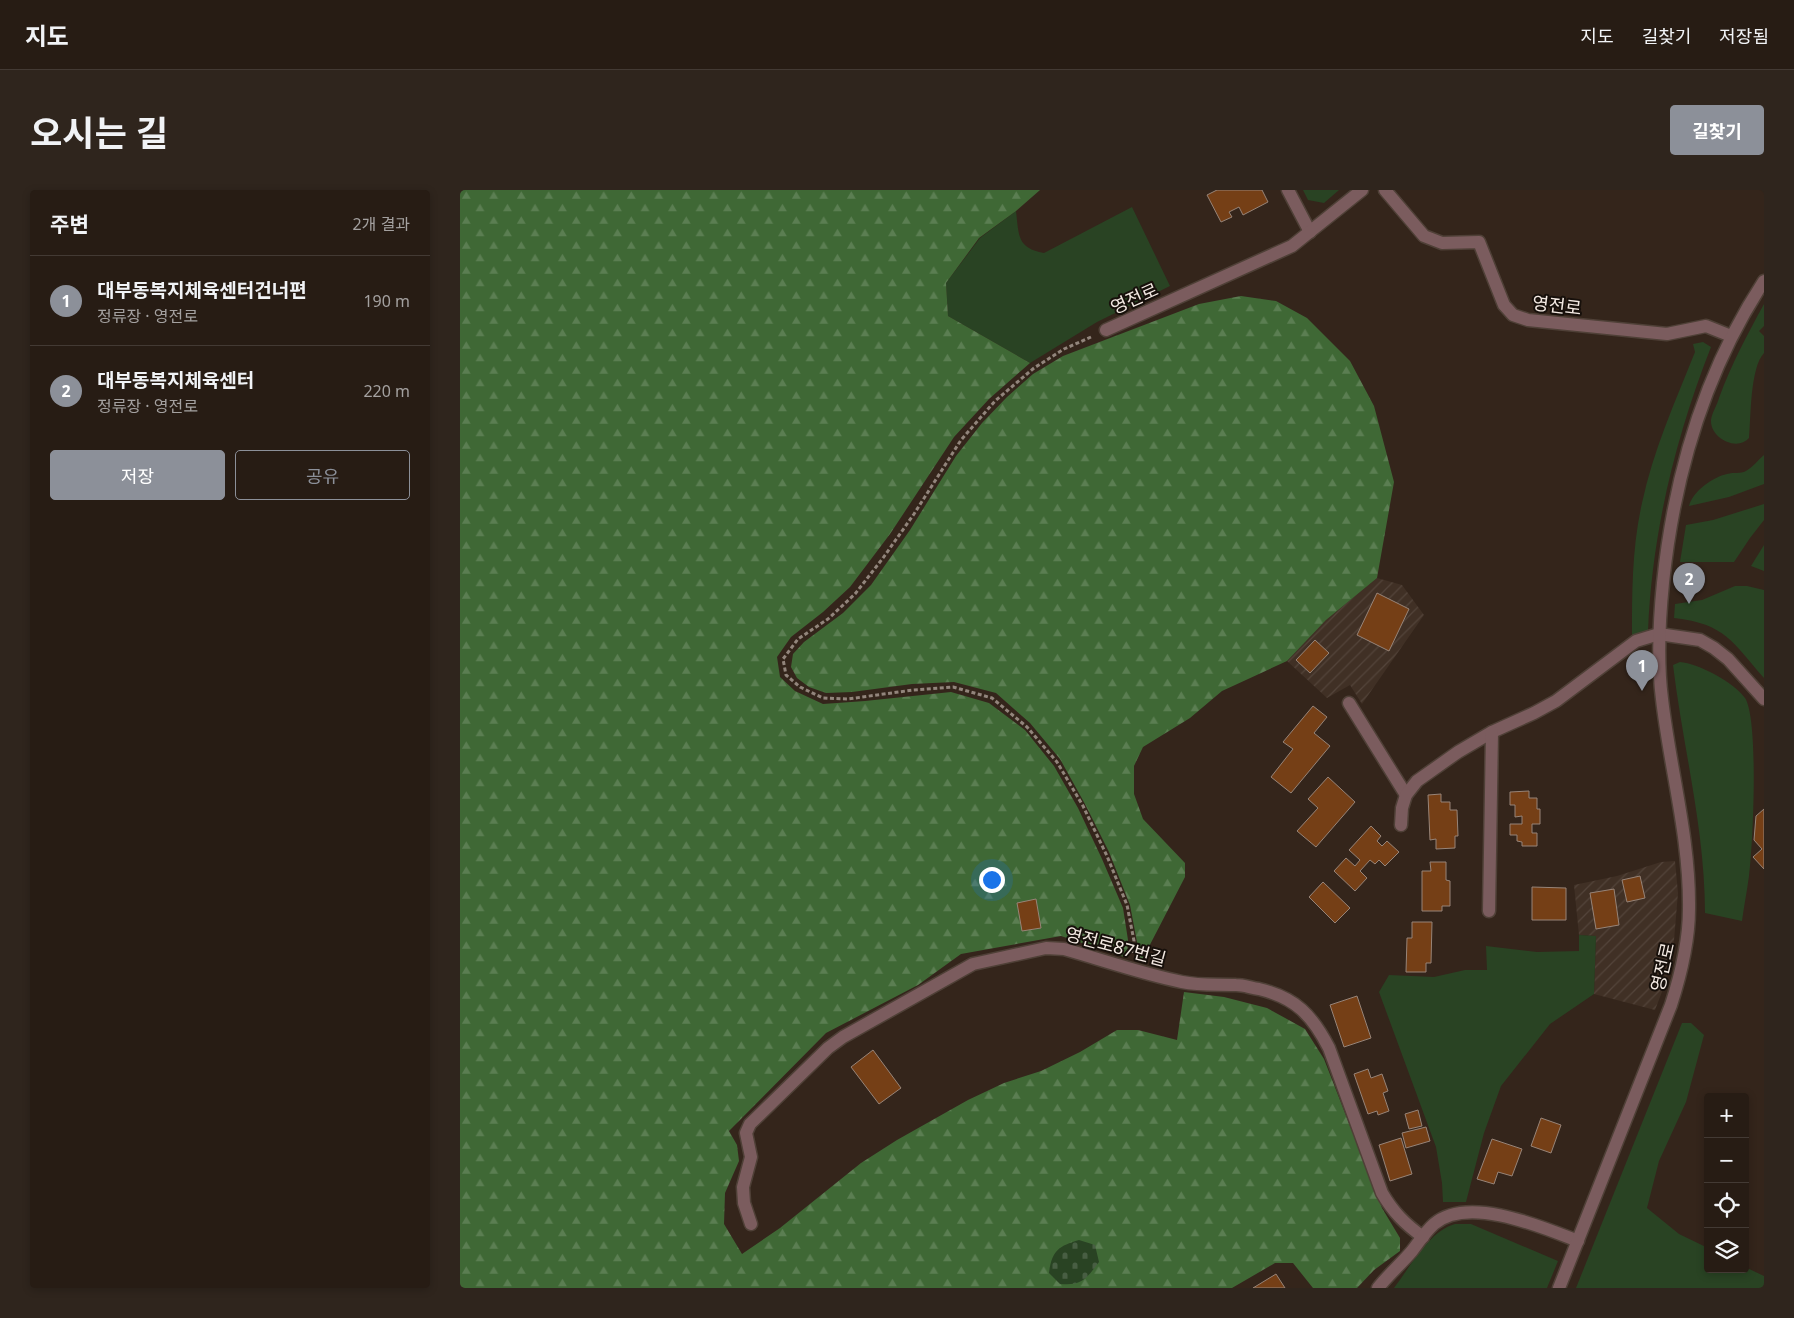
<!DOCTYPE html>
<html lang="ko">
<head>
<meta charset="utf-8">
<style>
	:root { --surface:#271c14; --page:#2f251d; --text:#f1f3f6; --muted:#a4a1a0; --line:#433a34; --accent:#8c9099 }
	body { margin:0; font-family:"Noto Sans","Noto Sans KR",sans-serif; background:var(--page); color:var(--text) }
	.controls { position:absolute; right:15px; bottom:15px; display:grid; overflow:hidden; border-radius:5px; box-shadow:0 2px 8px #0003 }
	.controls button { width:45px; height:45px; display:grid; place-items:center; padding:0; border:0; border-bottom:1px solid var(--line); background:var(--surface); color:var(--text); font:25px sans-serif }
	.you { position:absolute; left:531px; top:689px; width:18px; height:18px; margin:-12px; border:4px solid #fff; border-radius:50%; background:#1a73e8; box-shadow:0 0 0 8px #1a73e833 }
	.badge { display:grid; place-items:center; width:32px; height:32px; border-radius:50%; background:var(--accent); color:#fff; font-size:16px; font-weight:700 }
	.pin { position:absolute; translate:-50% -41px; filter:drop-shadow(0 1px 2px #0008) }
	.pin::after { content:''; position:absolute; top:26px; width:18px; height:15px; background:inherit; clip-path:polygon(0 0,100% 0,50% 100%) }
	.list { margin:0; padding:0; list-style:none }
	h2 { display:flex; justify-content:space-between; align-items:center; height:65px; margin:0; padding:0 20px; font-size:21px }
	h2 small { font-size:16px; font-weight:400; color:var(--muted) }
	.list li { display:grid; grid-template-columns:32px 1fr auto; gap:15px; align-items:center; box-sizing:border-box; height:90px; padding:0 20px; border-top:1px solid var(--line) }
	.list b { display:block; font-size:19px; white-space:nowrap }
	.list p { margin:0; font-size:16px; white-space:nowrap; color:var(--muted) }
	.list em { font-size:16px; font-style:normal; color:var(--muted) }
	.actions { display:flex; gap:10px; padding:15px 20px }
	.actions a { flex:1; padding:11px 0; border:1px solid var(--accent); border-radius:5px; text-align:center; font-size:18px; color:var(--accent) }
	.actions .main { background:var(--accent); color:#fff }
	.icon { flex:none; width:28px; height:28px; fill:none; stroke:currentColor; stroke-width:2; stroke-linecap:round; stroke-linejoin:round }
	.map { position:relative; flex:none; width:1304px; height:1098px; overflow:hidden; border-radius:5px }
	header { display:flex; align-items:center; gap:30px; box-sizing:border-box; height:70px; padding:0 25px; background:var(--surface); border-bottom:1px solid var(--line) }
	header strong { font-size:24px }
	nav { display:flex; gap:28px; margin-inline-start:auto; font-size:18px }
	.intro { display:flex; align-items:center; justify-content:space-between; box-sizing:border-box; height:120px; padding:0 30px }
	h1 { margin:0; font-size:35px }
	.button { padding:12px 22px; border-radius:5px; background:var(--accent); color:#fff; font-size:18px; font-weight:700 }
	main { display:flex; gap:30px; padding:0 30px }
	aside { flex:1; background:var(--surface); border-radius:5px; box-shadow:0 2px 8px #0003 }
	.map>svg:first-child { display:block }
	.industrial { fill:url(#industrial-furrows) }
	.grass { fill:#294323 }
	.forest { fill:url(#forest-firs) }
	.cemetery { fill:url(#cemetery-stones) }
	.building { fill:#753f16; stroke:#978478 }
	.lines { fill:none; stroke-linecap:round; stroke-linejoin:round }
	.minor-casing { stroke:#4f4037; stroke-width:15 }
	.path { stroke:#92857c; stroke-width:3; stroke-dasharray:4 2.5; stroke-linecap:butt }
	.minor { stroke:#7b5c5e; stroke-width:12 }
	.labels { text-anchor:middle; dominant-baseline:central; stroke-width:4; stroke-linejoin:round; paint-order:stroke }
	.street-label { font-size:18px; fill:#f3e9e2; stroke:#17100b }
</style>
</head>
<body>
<header>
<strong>지도</strong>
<nav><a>지도</a><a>길찾기</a><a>저장됨</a></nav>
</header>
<div class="intro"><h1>오시는 길</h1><a class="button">길찾기</a></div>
<main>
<aside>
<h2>주변<small>2개 결과</small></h2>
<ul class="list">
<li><span class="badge">1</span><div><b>대부동복지체육센터건너편</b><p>정류장 · 영전로</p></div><em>190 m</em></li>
<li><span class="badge">2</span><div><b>대부동복지체육센터</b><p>정류장 · 영전로</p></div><em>220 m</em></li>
</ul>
<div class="actions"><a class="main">저장</a><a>공유</a></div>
</aside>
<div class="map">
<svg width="1304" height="1098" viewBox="0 0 1304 1098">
	<defs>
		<pattern id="industrial-furrows" width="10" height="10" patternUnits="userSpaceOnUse" patternTransform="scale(1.25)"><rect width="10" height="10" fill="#403025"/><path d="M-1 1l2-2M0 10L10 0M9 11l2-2" fill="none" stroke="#53443a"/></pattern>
		<pattern id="forest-firs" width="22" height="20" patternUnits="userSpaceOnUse" patternTransform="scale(1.25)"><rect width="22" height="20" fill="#3f6835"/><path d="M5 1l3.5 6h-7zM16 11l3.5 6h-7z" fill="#5b7e52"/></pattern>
		<pattern id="cemetery-stones" width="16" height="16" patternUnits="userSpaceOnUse" patternTransform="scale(1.25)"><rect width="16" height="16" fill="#294323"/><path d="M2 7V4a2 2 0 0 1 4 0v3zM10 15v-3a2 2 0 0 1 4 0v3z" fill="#485e43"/></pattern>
	</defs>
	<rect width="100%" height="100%" fill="#34251b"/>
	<g class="industrial">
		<polygon points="917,388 942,395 964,425 902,514 890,495 867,508 827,471 866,430"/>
		<polygon points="1215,671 1218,703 1214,750 1205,794 1195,820 1134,804 1136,746 1119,745 1114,695 1157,686 1201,672"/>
	</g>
	<g class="grass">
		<polygon points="843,0 879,0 864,13 848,10"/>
		<path d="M672,17L710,96L637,132L570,173L488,126L486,93L520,48L556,21C559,46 557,58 584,63Z"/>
		<path d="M1304,114V136L1299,141L1304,146V163C1290,178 1291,227 1289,248C1277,262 1250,248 1251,230C1252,223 1257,215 1259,208C1271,175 1287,145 1304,114Z"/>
		<path d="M1243,152L1251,157C1215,249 1192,343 1188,441L1172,446C1172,402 1172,357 1182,313C1193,261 1215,212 1235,162L1233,154Z"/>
		<path d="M1304,265V294L1269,307L1229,316C1233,301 1253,287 1267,284C1274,282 1280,284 1286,281C1293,277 1298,270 1304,265Z"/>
		<polygon points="1304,314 1304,330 1290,348 1274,372 1220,372 1226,335 1253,330"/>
		<polygon points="1304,355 1304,381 1291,376"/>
		<path d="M1275,396H1287L1304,400V488C1272,452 1266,434 1214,428L1215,414L1242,410Z"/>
		<path d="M1220,472C1238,473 1275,493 1285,508C1299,529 1293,656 1289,686C1287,701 1284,716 1282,731L1245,723C1245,639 1223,558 1213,475Z"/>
		<polygon points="1119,745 1136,746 1134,804 1090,834 1041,896 1024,943 1006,1012 983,1012 982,993 976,957 919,802 929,785 974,787 1005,780 1027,780 1026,756 1077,762 1119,761"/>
		<polygon points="1222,833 1231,833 1244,845 1226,912 1199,971 1187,1018 1219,1044 1248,1058 1248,1079 1285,1079 1285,1077 1304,1086 1304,1098 1116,1098"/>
		<path d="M995,1034H1011L1098,1071L1087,1098H934C950,1077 969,1041 995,1034Z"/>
	</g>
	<g class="forest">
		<polygon points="0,0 580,0 556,21 519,48 486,93 488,126 570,173 529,209 494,247 430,344 390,397 363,422 331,447 317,467 320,487 335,501 363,514 405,511 491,502 529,513 565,540 594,576 618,618 642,669 663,718 668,750 667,768 601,746 501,764 458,795 366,843 269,941 277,955 279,971 265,1003 264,1034 282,1064 320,1038 401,973 437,950 508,910 544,893 581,881 620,862 657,840 678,840 717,850 724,802 764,807 807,818 845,839 864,869 922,1018 940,1048 940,1061 914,1080 897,1098 853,1098 833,1073 815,1073 772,1098 0,1098"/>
		<polygon points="781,106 816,111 847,128 890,171 914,216 934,292 917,388 866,430 827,471 762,501 730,528 683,557 674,576 674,604 683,629 725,673 725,687 681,772 675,770 677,752 670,715 649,662 625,614 600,569 570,533 536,503 494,492 452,494 392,502 366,503 349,497 337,488 331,477 333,464 344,452 383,423 411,395 450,340 496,266 522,233 547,207 573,184 603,166 739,114"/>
	</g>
	<path class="cemetery" d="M619,1050L635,1055L639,1072C626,1089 622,1096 600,1094L589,1083C592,1060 599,1056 619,1050Z"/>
	<g class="building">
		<polygon points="757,0 802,0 808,12 783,25 779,17 769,22 772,27 761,32 747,5"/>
		<polygon points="917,403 949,419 929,461 897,445"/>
		<polygon points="855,450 869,463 850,483 836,470"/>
		<polygon points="853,516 867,527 854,543 870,556 831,603 811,587 833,559 823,552"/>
		<polygon points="868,587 895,612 856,657 837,641 858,618 848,609"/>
		<polygon points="1069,601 1069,608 1077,608 1077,619 1080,619 1080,634 1072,634 1072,643 1077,643 1077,656 1062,656 1062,652 1057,651 1057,645 1050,645 1050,634 1062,634 1062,626 1055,627 1055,615 1050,615 1050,602"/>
		<polygon points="981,604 981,612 990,612 990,620 997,620 998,646 995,646 995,658 976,659 976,649 970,650 968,605"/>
		<polygon points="1304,619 1304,679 1293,667 1302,659 1294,650 1296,626"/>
		<polygon points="911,636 921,646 917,651 922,656 927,651 939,662 925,676 919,670 915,674 910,670 900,681 907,688 895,701 874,681 886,668 895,676 900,670 889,660"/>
		<polygon points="970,672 986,672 986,690 990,691 990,716 982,716 982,721 962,721 962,681 971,681"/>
		<polygon points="1180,686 1185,708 1167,712 1162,690"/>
		<polygon points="863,692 890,718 875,733 849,707"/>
		<polygon points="1072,697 1106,698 1106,730 1072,730"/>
		<polygon points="1154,699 1159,735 1136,739 1130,703"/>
		<polygon points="576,709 581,738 562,741 557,713"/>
		<polygon points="952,732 972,732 971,773 966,773 966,782 946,782 947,748 952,748"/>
		<polygon points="897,806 911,848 884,857 870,815"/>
		<polygon points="413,860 441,898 419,914 391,877"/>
		<polygon points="908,879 911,888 922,884 928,901 923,903 929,921 918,925 917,921 908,924 894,884"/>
		<polygon points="958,920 962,936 949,939 945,924"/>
		<polygon points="1081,928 1101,935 1091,963 1071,956"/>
		<polygon points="966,937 970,951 946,958 942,943"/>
		<polygon points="941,948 952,984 930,991 919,955"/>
		<polygon points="1032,949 1062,959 1052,986 1038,982 1034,994 1017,989"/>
		<polygon points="816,1084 825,1098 793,1098"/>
	</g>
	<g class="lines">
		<g class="minor-casing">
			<g id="minor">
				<polyline points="828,0 850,42"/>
				<polyline points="925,0 964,46 982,53 1019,52 1044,115 1053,125 1068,130 1207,144 1246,136 1271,146"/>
				<polyline points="646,140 832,56 902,0"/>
				<polyline points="889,513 946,605"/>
				<polyline points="941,635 942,618 946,605 957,591 998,562 1032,542 1074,523 1096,511 1176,451 1199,444 1240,450 1254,458 1268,469 1304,509"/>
				<polyline points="1029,721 1032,542"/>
				<path d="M291,1034L284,1013L283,997L291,967L286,943L290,934L368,858L383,847L513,774L586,758L604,759C643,770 683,784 722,792C741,796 758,794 776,795C784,795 791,798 799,799C836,808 852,825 869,858L922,1003C933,1022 945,1034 963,1047"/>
				<path d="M918,1098C928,1085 941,1074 952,1061C959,1052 965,1042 974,1034C1008,1005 1082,1037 1118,1051"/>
				<path d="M1099,1098L1211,815C1221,784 1229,751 1229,719C1230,648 1210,579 1202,509C1197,470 1199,432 1203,393C1214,286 1245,181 1304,91"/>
			</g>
		</g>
		<polyline class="path" points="631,147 604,159 574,178 535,211 501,250 454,324 423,368 395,404 368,429 338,449 323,469 326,485 340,497 363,508 388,509 453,500 493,497 532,508 567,537 597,572 623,616 647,666 667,715 674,751 673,763"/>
		<use href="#minor" class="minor"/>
	</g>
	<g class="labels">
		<g class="street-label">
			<text transform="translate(674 108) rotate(-24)">영전로</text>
			<text transform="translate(1097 115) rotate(7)">영전로</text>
			<text transform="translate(656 756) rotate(15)">영전로87번길</text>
			<text transform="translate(1202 777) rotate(-77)">영전로</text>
		</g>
	</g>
</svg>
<div class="controls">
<button>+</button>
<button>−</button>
<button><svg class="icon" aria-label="locate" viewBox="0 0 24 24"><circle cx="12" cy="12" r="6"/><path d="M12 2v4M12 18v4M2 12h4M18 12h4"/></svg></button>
<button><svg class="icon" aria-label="layers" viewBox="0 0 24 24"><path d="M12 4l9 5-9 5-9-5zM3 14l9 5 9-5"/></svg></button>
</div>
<div class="you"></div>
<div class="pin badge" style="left:1182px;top:501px">1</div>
<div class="pin badge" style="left:1229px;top:414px">2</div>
</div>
</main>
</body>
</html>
